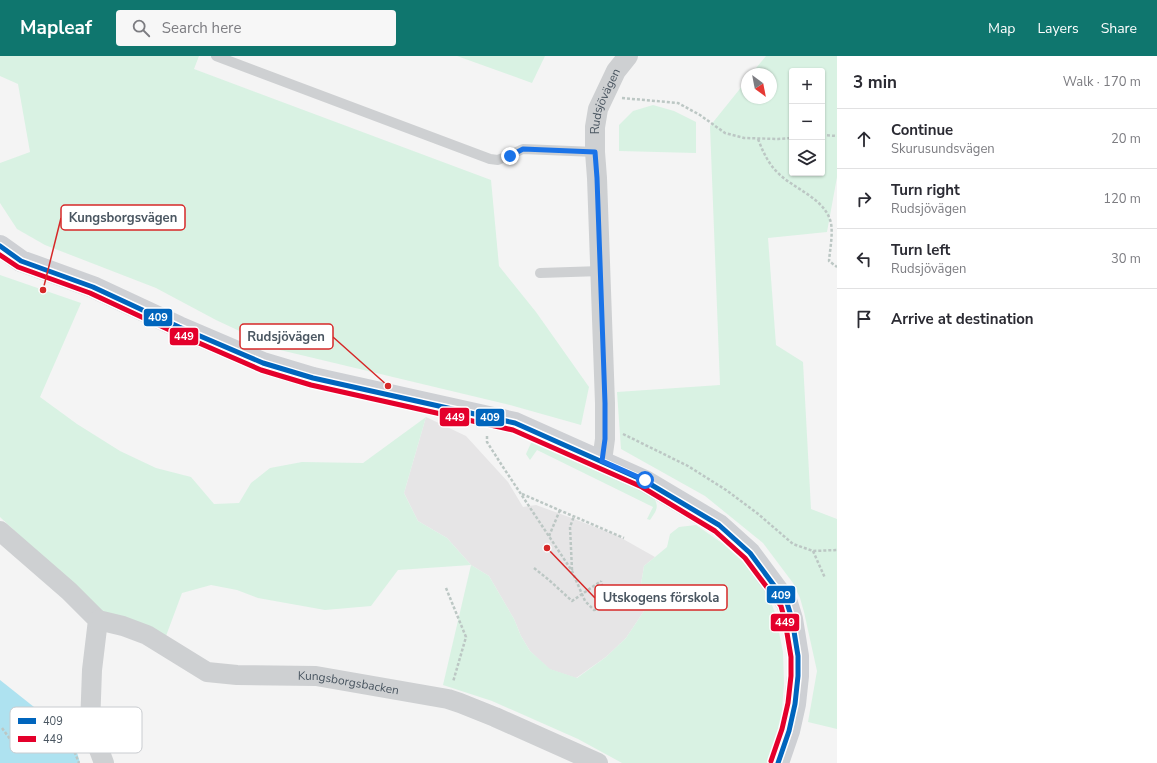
<!DOCTYPE html>
<html lang="en">
<head>
<meta charset="utf-8">
<style>
	:root { --surface:#fff; --page:#f7f7f7; --text:#2b2b33; --muted:#7c7c81; --line:#e1e1e2; --accent:#0f766e }
	body { margin:0; font-family:"Nunito Sans",sans-serif; background:var(--page); color:var(--text) }
	.controls { position:absolute; right:12px; top:12px; display:grid; overflow:hidden; border-radius:4px; box-shadow:0 1px 3px #0004 }
	.controls button { width:36px; height:36px; display:grid; place-items:center; padding:0; border:0; border-bottom:1px solid var(--line); background:var(--surface); color:var(--text); font:20px sans-serif }
	.compass { position:absolute; left:741px; top:12px; width:36px; height:36px; border-radius:50%; background:var(--surface); box-shadow:0 1px 3px #0004; rotate:148deg }
	.stop { position:absolute; width:12px; height:12px; margin:-9px; border:3px solid #1a73e8; border-radius:50%; background:#fff }
	.stop.end { background:#1a73e8; border-color:#fff; box-shadow:0 1px 4px #0008 }
	.list { margin:0; padding:0; list-style:none }
	h2 { display:flex; justify-content:space-between; align-items:center; height:52px; margin:0; padding:0 16px; font-size:17px }
	h2 small { font-size:13px; font-weight:400; color:var(--muted) }
	.list li { display:grid; grid-template-columns:26px 1fr auto; gap:12px; align-items:center; box-sizing:border-box; height:60px; padding:0 16px; border-top:1px solid var(--line) }
	.list b { display:block; font-size:15px; white-space:nowrap }
	.list p { margin:0; font-size:13px; white-space:nowrap; color:var(--muted) }
	.list em { font-size:13px; font-style:normal; color:var(--muted) }
	.icon { flex:none; width:22px; height:22px; fill:none; stroke:currentColor; stroke-width:2; stroke-linecap:round; stroke-linejoin:round }
	.map { position:relative; flex:none; width:837px; height:707px; overflow:hidden }
	header { display:flex; align-items:center; gap:24px; box-sizing:border-box; height:56px; padding:0 20px; background:var(--accent); color:#fff }
	header strong { font-size:19px }
	nav { display:flex; gap:22px; margin-inline-start:auto; font-size:14px }
	.search { width:280px; height:36px; background:var(--page); display:flex; align-items:center; gap:10px; box-sizing:border-box; padding:0 14px; border-radius:4px; color:var(--muted); font-size:15px }
	main { display:flex }
	aside { flex:1; background:var(--surface) }
	.map>svg:first-child { display:block }
	.education { fill:#e6e5e6 }
	.green { fill:#d9f2e3; fill-rule:evenodd }
	.water { fill:#aee2f0 }
	.lines { fill:none; stroke-linecap:round; stroke-linejoin:round }
	.path { stroke:#bcc7c4; stroke-width:2.5; stroke-dasharray:3 2; stroke-linecap:butt }
	.lane { stroke:#ced0d2; stroke-width:10 }
	.street { stroke:#ced0d2; stroke-width:20 }
	.secondary { stroke:#ced0d4; stroke-width:22 }
	.path-bridge { stroke:#bcc7c4; stroke-width:2.5; stroke-dasharray:3 2; stroke-linecap:butt }
	.bus-1-casing { stroke:#fff; stroke-width:8 }
	.bus-2-casing { stroke:#fff; stroke-width:8 }
	.bus-1 { stroke:#0065bd; stroke-width:5 }
	.bus-2 { stroke:#e4002b; stroke-width:5 }
	.route { stroke:#1a73e8; stroke-width:5 }
	.labels { text-anchor:middle; dominant-baseline:central; stroke-width:3; stroke-linejoin:round; paint-order:stroke }
	.street-label { font-size:12px; fill:#4a5661; stroke:#fff }
	.key { fill:#fff; stroke:#c9ccd0; stroke-width:1 }
	.key-label { font-size:11px; fill:#4a5661 }
	.leader { fill:none; stroke:#d62828; stroke-width:1.5 }
	.callout-dot { fill:#d62828; stroke:#fff; stroke-width:1.5 }
	.callout { fill:#fff; stroke:#d62828; stroke-width:1.5 }
	.callout-label { font-size:13px; text-anchor:middle; font-weight:bold; fill:#4a5661 }
	.line-badge { stroke:#fff; stroke-width:1.5 }
	.badge-label { font-size:11px; text-anchor:middle; font-weight:bold; fill:#fff }
</style>
</head>
<body>
<header>
<strong>Mapleaf</strong>
<div class="search"><svg class="icon" aria-label="search" viewBox="0 0 24 24"><circle cx="10" cy="10" r="6"/><path d="M15 15l6 6"/></svg>Search here</div>
<nav><a>Map</a><a>Layers</a><a>Share</a></nav>
</header>
<main>
<div class="map">
<svg width="837" height="707" viewBox="0 0 837 707">
	<rect width="100%" height="100%" fill="#f4f4f4"/>
	<polygon class="education" points="426,361 466,380 508,426 523,451 536,449 569,461 616,479 655,501 644,510 641,528 644,555 626,582 606,601 576,622 549,613 530,595 521,580 514,563 489,520 471,509 447,482 418,465 404,437"/>
	<g class="green">
		<polygon points="0,0 199,0 194,13 491,124 499,210 536,256 589,331 581,369 510,349 280,294 216,264 156,232 45,189 17,173 0,147 0,107 30,96 18,28 0,20"/>
		<polygon points="457,0 545,0 532,27"/>
		<path d="M766,0H837V121L827,176L768,182L776,289L803,306L811,453L837,463V673L808,666L817,615L804,556L800,542L793,527L763,487L705,440L621,393L617,336L720,329L710,70L747,24V42H771V18H751ZM792,15H822V117H792Z"/>
		<polygon points="653,49 674,55 696,66 696,97 619,95 619,69 633,55"/>
		<polygon points="0,219 81,247 40,341 77,368 120,395 156,412 191,421 214,448 239,447 251,427 270,412 302,406 363,407 426,361 404,437 418,465 447,482 471,509 489,520 514,563 521,580 530,595 550,613 577,622 606,601 626,582 644,555 641,528 644,510 655,501 667,491 670,478 679,471 696,469 722,487 744,507 769,541 775,557 783,596 784,628 781,666 769,707 622,707 578,683 492,645 443,629 471,509 398,514 371,550 325,554 258,542 237,534 211,529 182,537 166,580 102,557 0,461"/>
		<path d="M531,387H543L601,412L654,442C660,452 655,456 650,464L647,463L653,451L537,394L530,404L526,398Z"/>
	</g>
	<polygon class="water" points="0,624 73,682 80,707 0,707"/>
	<g class="lines">
		<g class="path">
			<polyline points="622,42 678,47 700,59 725,77 744,82 778,83 792,82"/>
			<polyline points="822,79 837,80"/>
			<path d="M758,83C763,96 768,107 778,117C795,134 825,142 831,167C833,179 830,193 829,205L837,211"/>
			<polyline points="623,378 688,410 726,434 757,457 793,488 813,495 837,494"/>
			<polyline points="487,380 487,386 503,411 572,515 585,545 594,554 607,551 601,525"/>
			<polyline points="522,438 624,482"/>
			<polyline points="549,480 560,454"/>
			<polyline points="813,495 825,522"/>
			<polyline points="572,514 570,471 574,460"/>
			<polyline points="446,532 466,581 453,626"/>
			<polyline points="2,672 18,694 54,667"/>
			<polyline points="69,682 79,707"/>
		</g>
		<g class="lane">
			<polyline points="216,0 490,103 498,104 523,93 595,96"/>
			<polyline points="540,217 601,215"/>
		</g>
		<g class="street">
			<path id="s1" d="M602,405L605,383V347L597,122L595,96V71L598,53L616,15L628,0"/>
			<polyline points="0,475 69,535 98,564 92,614 90,670 104,707"/>
			<path id="s2" d="M98,564L123,570L147,579L207,616L237,619L316,620L448,643L460,647L495,661L598,707"/>
		</g>
		<polyline class="secondary" points="0,190 21,205 93,231 179,271 263,307 313,322 515,367 645,425 719,469 750,497 787,547 792,563 798,600 798,620 795,648 789,675 778,707"/>
		<polyline class="path-bridge" points="534,512 549,524 572,545 601,525"/>
		<g class="bus-1-casing">
			<polyline id="bus-1" points="0,190 21,205 93,231 179,271 263,307 313,322 515,367 645,425 719,469 750,497 787,547 792,563 798,600 798,620 795,648 789,675 778,707"/>
		</g>
		<g class="bus-2-casing">
			<polyline id="bus-2" points="0,199 18,211 90,237 176,277 261,314 311,329 513,374 642,431 715,475 745,502 781,550 785,565 791,601 791,620 788,647 782,673 771,705"/>
		</g>
		<use href="#bus-1" class="bus-1"/>
		<use href="#bus-2" class="bus-2"/>
	</g>
	<g class="lines">
		<polyline class="route" points="510,100 523,93 595,96 597,122 605,347 605,383 602,405 645,424"/>
	</g>
	<g class="labels">
		<g class="street-label">
			<text stroke="none"><textPath href="#s1" startOffset="362">Rudsjövägen</textPath></text>
			<text stroke="none"><textPath href="#s2" startOffset="264">Kungsborgsbacken</textPath></text>
		</g>
	</g>
	<rect x="10" y="651" width="132" height="46" rx="6" class="key"/>
	<rect x="18" y="662" width="18" height="6" fill="#0065bd"/>
	<rect x="18" y="680" width="18" height="6" fill="#e4002b"/>
	<g class="key-label">
		<text x="43" y="669">409</text>
		<text x="43" y="687">449</text>
	</g>
	<path class="leader" d="M43 234L61 162M388 330L333 281M547 492L595 542"/>
	<g class="callout-dot">
		<circle cx="43" cy="234" r="4"/>
		<circle cx="388" cy="330" r="4"/>
		<circle cx="547" cy="492" r="4"/>
	</g>
	<g class="callout">
		<rect x="61" y="149" width="124" height="25" rx="4"/>
		<rect x="240" y="268" width="93" height="25" rx="4"/>
		<rect x="595" y="529" width="132" height="25" rx="4"/>
	</g>
	<g class="callout-label">
		<text x="123" y="166">Kungsborgsvägen</text>
		<text x="286" y="285">Rudsjövägen</text>
		<text x="661" y="546">Utskogens förskola</text>
	</g>
	<g class="line-badge">
		<rect x="143" y="252" width="30" height="19" rx="4" fill="#0065bd"/>
		<rect x="169" y="271" width="30" height="19" rx="4" fill="#e4002b"/>
		<rect x="439" y="351" width="31" height="20" rx="4" fill="#e4002b"/>
		<rect x="475" y="352" width="30" height="19" rx="4" fill="#0065bd"/>
		<rect x="766" y="529" width="30" height="19" rx="4" fill="#0065bd"/>
		<rect x="770" y="557" width="30" height="19" rx="4" fill="#e4002b"/>
	</g>
	<g class="badge-label">
		<text x="158" y="265">409</text>
		<text x="184" y="284">449</text>
		<text x="455" y="365">449</text>
		<text x="490" y="365">409</text>
		<text x="781" y="543">409</text>
		<text x="785" y="570">449</text>
	</g>
</svg>
<div class="controls">
<button>+</button>
<button>−</button>
<button><svg class="icon" aria-label="layers" viewBox="0 0 24 24"><path d="M12 4l9 5-9 5-9-5zM3 14l9 5 9-5"/></svg></button>
</div>
<svg class="compass" viewBox="-18 -18 36 36"><path d="M0-13l5 13h-10z" fill="#e53935"/><path d="M0 13l5-13h-10z" fill="#7c7c81"/></svg>
<div class="stop" style="left:645px;top:424px"></div>
<div class="stop end" style="left:510px;top:100px"></div>
</div>
<aside>
<h2>3 min<small>Walk · 170 m</small></h2>
<ul class="list">
<li><svg class="icon" aria-label="ahead" viewBox="0 0 24 24"><path d="M12 20V5M6 11l6-6 6 6"/></svg><div><b>Continue</b><p>Skurusundsvägen</p></div><em>20 m</em></li>
<li><svg class="icon" aria-label="right" viewBox="0 0 24 24"><path d="M7 20v-9h11M14 6l5 5-5 5"/></svg><div><b>Turn right</b><p>Rudsjövägen</p></div><em>120 m</em></li>
<li><svg class="icon" aria-label="left" viewBox="0 0 24 24"><path d="M17 20v-9H6M10 6l-5 5 5 5"/></svg><div><b>Turn left</b><p>Rudsjövägen</p></div><em>30 m</em></li>
<li><svg class="icon" aria-label="arrive" viewBox="0 0 24 24"><path d="M6 21V4h12l-3 4 3 4H6"/></svg><div><b>Arrive at destination</b></div></li>
</ul>
</aside>
</main>
</body>
</html>
